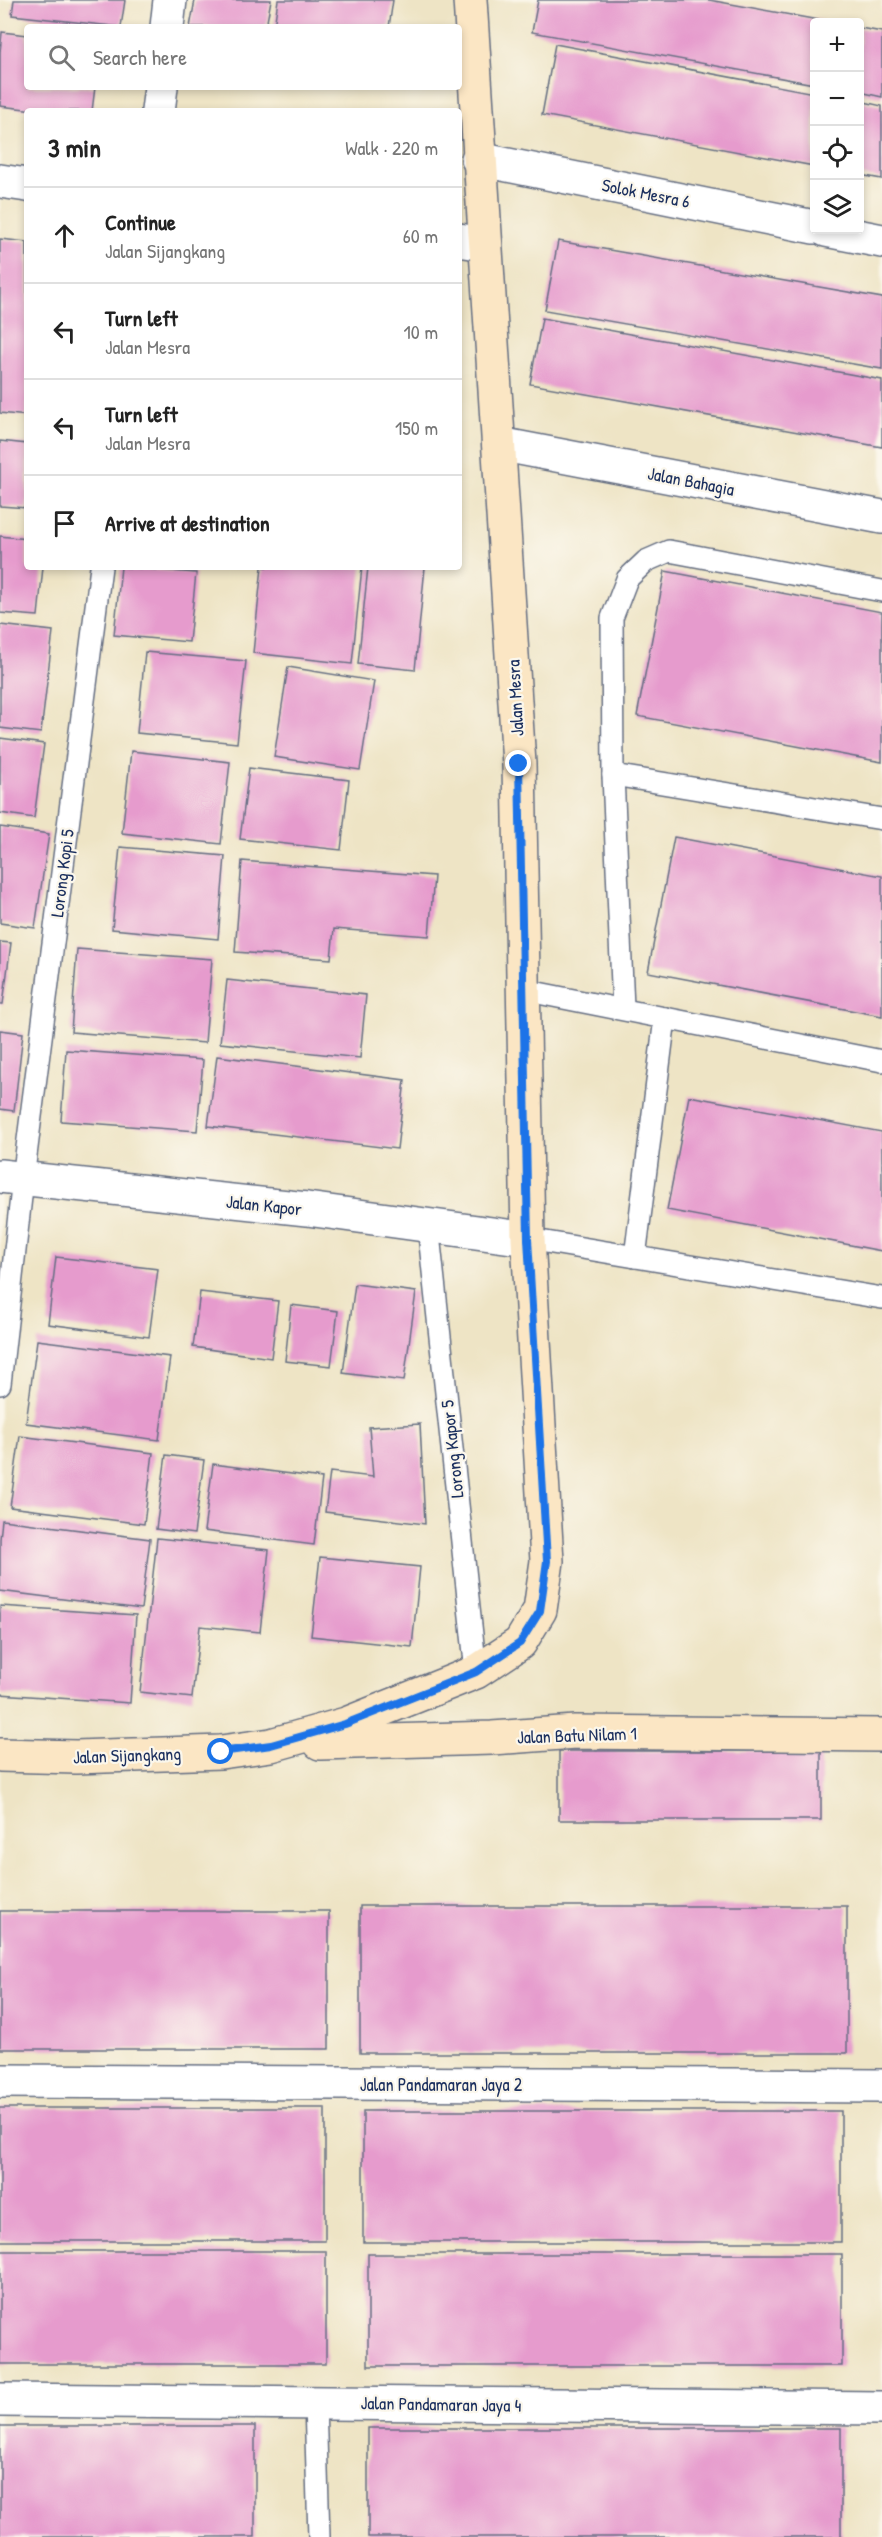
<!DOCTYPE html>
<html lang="en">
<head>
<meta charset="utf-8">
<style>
	:root { --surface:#fff; --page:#f6f6f6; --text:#222; --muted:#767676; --line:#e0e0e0 }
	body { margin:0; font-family:"Patrick Hand",sans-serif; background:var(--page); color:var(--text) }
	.controls { position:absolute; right:18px; top:18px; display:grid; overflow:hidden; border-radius:6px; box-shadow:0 3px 9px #0003 }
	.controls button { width:54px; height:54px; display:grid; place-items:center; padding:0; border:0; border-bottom:2px solid var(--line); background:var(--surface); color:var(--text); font:30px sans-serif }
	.stop { position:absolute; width:18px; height:18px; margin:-14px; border:4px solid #1a73e8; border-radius:50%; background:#fff }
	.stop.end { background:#1a73e8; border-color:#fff; box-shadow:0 2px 6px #0008 }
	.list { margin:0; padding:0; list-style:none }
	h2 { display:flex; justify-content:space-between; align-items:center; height:78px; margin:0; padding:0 24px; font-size:26px }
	h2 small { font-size:20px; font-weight:400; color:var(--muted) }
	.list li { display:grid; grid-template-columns:39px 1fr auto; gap:18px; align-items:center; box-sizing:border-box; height:96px; padding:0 24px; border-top:2px solid var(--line) }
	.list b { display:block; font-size:22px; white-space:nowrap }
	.list p { margin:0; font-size:20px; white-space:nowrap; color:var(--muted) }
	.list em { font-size:20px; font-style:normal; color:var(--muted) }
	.icon { flex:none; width:33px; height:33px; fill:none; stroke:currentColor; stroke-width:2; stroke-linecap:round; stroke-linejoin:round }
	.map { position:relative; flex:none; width:882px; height:2537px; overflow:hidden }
	.search { position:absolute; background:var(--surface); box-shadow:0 3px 9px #0003; left:24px; top:24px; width:438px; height:66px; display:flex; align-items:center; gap:15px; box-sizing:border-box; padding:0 21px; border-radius:6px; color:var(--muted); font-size:22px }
	.panel { position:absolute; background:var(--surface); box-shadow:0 3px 9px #0003; left:24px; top:108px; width:438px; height:462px; border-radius:6px }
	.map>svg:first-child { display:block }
	.building { fill:#e69bcd }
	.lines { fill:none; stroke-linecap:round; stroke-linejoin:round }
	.lane-casing { stroke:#656e82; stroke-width:24 }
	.street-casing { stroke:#656e82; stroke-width:36 }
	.secondary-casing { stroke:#656e82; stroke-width:36 }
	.lane { stroke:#fff; stroke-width:21 }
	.street { stroke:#fff; stroke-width:33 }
	.secondary { stroke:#fbe6c4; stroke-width:33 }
	.route { stroke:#1a73e8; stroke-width:8 }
	.labels { text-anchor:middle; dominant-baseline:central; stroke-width:4.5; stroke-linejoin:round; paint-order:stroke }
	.street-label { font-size:18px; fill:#1b2f5e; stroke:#fbf7ec }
</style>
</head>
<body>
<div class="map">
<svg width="882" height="2537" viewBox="0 0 882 2537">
	<rect width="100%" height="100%" fill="#fbf7ec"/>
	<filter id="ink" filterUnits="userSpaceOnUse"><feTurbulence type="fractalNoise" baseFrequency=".0167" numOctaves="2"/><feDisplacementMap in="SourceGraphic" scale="12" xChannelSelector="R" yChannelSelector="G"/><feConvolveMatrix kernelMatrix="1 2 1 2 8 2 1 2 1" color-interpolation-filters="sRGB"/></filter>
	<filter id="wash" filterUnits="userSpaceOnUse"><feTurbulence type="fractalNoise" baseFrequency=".008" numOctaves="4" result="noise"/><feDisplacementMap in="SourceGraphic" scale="24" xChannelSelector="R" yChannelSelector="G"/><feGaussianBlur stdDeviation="1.35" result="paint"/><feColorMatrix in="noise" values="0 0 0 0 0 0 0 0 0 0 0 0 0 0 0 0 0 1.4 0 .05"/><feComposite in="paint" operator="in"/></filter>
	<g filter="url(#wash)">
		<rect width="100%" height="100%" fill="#eee4c5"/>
		<g id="blocks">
			<g class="building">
				<polygon points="14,0 125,0 121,27 12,15"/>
				<polygon points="195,0 271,0 266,27 190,27"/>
				<polygon points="278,0 393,0 389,27 274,27"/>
				<polygon points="538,0 709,0 824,21 814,22 814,84 532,32"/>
				<polygon points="860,28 882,32 882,97 860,92"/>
				<polygon points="2,32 27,35 27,87 95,87 92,111 43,111 0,106 0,52"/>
				<polygon points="555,44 814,93 814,166 542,115"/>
				<polygon points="860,101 882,106 882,179 860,175"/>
				<polygon points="0,239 27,242 27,416 0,413"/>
				<polygon points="558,241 882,298 882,369 545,310"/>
				<polygon points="542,318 882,380 882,447 530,384"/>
				<polygon points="0,441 27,444 27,508 0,506"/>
				<polygon points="0,536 27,539 27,567 43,567 38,616 0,613"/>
				<polygon points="121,567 196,573 189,642 114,635"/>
				<polygon points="262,567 362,567 352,664 253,653"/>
				<polygon points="368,567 425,567 415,670 358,664"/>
				<polygon points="665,571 882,612 882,762 637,716"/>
				<polygon points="0,625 53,631 41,733 0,728"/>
				<polygon points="145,652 246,661 237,743 137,733"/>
				<polygon points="288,667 374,681 360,770 274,757"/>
				<polygon points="0,738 44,744 34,818 0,813"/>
				<polygon points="131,751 230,762 221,844 122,833"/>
				<polygon points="249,768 349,780 341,850 240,839"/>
				<polygon points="0,827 49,834 35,928 0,923"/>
				<polygon points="674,837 882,876 882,1016 648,972"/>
				<polygon points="120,847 225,856 218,939 112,929"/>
				<polygon points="242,861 434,876 429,936 334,929 331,959 235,952"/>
				<polygon points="0,942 11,943 3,1004 0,1004"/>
				<polygon points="77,949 212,959 205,1043 71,1032"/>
				<polygon points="227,980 366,995 360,1058 220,1043"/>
				<polygon points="0,1030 23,1033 14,1111 0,1109"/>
				<polygon points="66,1050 203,1060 197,1131 61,1121"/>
				<polygon points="217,1056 405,1080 397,1149 208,1126"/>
				<polygon points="689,1096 882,1132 882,1251 667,1210"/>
				<polygon points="56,1257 158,1269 149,1337 48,1324"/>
				<polygon points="355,1284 416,1292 404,1381 343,1373"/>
				<polygon points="200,1292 278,1301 271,1358 193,1347"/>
				<polygon points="291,1305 338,1311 331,1366 285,1361"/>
				<polygon points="37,1340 170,1357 159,1440 26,1423"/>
				<polygon points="420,1424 425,1524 325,1512 330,1472 373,1477 369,1427"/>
				<polygon points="20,1436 153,1453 144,1524 10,1507"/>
				<polygon points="166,1455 204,1460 194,1534 156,1529"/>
				<polygon points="213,1464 322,1478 314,1545 204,1531"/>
				<polygon points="2,1520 150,1539 141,1609 0,1591 0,1539"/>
				<polygon points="157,1538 269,1550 260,1632 200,1626 192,1698 140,1692"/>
				<polygon points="320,1557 420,1567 412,1647 311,1636"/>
				<polygon points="0,1606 136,1615 130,1703 0,1694"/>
				<rect x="559" y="1751" width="262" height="69"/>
				<rect x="360" y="1906" width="487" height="147"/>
				<rect x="0" y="1911" width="329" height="138"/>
				<rect x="0" y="2108" width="325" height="133"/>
				<rect x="363" y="2111" width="478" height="131"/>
				<rect x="0" y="2251" width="326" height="113"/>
				<rect x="368" y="2254" width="474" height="112"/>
				<rect x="0" y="2426" width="255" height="111"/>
				<rect x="368" y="2428" width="473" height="109"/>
			</g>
		</g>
	</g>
	<g filter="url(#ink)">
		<use href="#blocks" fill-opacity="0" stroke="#656e82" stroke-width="1.5"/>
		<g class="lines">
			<g class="lane-casing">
				<g id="lane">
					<polyline points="613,775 882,819"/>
					<polyline points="523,990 882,1061"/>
					<polyline points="623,1008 613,775 612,618 627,579 646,561 669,551 882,591"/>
					<polyline points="428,1225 476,1672"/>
					<polyline points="528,1239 882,1298"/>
					<polyline points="635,1257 665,1018"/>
					<polyline points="0,1384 23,1179 101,567"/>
					<polyline points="315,2403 319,2537"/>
				</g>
			</g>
			<g class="street-casing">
				<g id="street">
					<polyline points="167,27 170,0"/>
					<polyline points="158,111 161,87"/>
					<polyline points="478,159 814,227"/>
					<polyline points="0,181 27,185"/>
					<polyline points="826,230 882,241"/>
					<polyline points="459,240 484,244"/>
					<polyline points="499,444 882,517"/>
					<polyline points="0,1176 307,1209 528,1239"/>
					<polyline points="0,2081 882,2086"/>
					<polyline points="0,2400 882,2408"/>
				</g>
			</g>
			<g class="secondary-casing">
				<g id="secondary">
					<polyline points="320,1743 492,1738 575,1732 882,1735"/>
					<polyline points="0,1755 76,1757 221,1752 271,1745 346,1724 476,1672 520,1643 540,1610 547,1561 528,1239 519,764 470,0"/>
				</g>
			</g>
			<use href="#lane" class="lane"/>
			<use href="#street" class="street"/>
			<use href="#secondary" class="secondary"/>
		</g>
	</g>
	<g class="lines" filter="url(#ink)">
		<polyline class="route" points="221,1752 271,1745 345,1724 476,1672 520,1643 540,1611 547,1561 528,1239 519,764"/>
	</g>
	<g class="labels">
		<g class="street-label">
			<text transform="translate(646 193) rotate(11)">Solok Mesra 6</text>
			<text transform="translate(691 481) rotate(11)">Jalan Bahagia</text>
			<text transform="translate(515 698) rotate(-93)">Jalan Mesra</text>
			<text transform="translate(62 873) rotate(-83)">Lorong Kopi 5</text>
			<text transform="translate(264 1205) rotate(6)">Jalan Kapor</text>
			<text transform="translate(452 1449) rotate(-96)">Lorong Kapor 5</text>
			<text transform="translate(577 1735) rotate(-2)">Jalan Batu Nilam 1</text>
			<text transform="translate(127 1755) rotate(-2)">Jalan Sijangkang</text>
			<text x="441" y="2084">Jalan Pandamaran Jaya 2</text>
			<text transform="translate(441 2404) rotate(1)">Jalan Pandamaran Jaya 4</text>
		</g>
	</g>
</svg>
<div class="controls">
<button>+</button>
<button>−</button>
<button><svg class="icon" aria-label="locate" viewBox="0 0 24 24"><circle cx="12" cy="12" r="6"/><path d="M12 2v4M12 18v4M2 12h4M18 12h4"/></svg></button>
<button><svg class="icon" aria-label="layers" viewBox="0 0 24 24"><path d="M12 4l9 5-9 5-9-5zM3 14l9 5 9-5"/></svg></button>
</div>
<div class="stop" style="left:221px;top:1752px"></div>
<div class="stop end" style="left:519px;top:764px"></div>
<div class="search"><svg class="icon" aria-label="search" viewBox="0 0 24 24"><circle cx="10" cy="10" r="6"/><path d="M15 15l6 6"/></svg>Search here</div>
<section class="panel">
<h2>3 min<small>Walk · 220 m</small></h2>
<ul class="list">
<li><svg class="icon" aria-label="ahead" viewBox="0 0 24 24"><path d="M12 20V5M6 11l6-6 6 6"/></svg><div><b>Continue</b><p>Jalan Sijangkang</p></div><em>60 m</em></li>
<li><svg class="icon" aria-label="left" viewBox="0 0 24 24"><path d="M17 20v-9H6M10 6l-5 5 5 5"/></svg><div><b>Turn left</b><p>Jalan Mesra</p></div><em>10 m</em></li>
<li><svg class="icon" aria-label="left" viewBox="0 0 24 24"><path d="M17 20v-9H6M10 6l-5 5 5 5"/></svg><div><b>Turn left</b><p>Jalan Mesra</p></div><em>150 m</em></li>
<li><svg class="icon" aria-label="arrive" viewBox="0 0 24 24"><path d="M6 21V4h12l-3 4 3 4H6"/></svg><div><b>Arrive at destination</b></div></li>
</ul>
</section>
</div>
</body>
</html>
